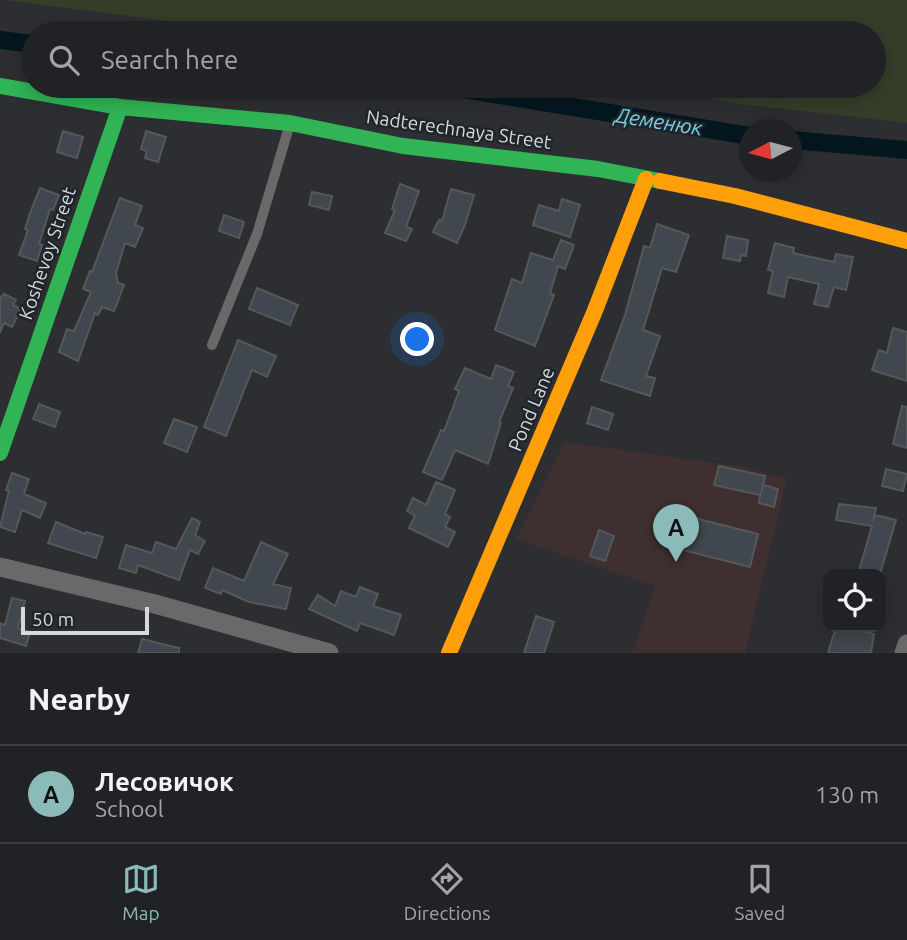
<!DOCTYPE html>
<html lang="en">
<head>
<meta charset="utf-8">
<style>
	:root { --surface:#212225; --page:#2d2f32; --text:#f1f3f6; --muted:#a2a4a7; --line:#3e3f42; --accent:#8bbbb9 }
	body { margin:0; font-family:Ubuntu,sans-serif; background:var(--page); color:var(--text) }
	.controls { position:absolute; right:21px; bottom:21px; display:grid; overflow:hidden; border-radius:14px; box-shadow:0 4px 18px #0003 }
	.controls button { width:63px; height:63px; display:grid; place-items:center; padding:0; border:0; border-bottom:2px solid var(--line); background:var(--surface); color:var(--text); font:35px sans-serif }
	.compass { position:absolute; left:739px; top:119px; width:63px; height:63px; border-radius:50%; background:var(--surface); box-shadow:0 4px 18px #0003; rotate:264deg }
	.scale { position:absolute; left:21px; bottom:18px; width:128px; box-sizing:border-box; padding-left:7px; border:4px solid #d6d9db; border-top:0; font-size:19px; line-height:24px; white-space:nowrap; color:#d6d9db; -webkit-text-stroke:5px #202529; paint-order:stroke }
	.you { position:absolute; left:418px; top:340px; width:24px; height:24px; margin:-18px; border:5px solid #fff; border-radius:50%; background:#1a73e8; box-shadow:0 0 0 10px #1a73e833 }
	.badge { display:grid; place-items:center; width:46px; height:46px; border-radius:50%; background:var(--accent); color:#111; font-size:23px; font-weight:700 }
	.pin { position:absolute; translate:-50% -58px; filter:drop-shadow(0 2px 4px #0008) }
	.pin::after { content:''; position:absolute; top:37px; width:24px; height:21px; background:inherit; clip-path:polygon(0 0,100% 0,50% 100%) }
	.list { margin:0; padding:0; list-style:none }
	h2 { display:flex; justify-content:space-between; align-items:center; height:91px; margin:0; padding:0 28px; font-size:30px }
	h2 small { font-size:23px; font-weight:400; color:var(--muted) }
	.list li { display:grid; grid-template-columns:46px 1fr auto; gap:21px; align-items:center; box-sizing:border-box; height:98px; padding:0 28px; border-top:2px solid var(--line) }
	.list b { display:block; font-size:26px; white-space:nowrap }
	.list p { margin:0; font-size:23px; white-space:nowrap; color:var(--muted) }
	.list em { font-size:23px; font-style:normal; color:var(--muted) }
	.icon { flex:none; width:38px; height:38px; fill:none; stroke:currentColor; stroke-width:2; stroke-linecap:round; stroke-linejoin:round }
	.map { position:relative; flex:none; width:907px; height:653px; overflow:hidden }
	.search { position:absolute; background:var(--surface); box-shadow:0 4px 18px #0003; left:21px; right:21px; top:21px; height:77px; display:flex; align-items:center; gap:18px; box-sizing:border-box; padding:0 24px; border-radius:38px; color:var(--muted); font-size:26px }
	.sheet { height:189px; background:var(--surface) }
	nav { display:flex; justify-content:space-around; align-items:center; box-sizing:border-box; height:98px; border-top:2px solid var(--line); background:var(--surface); font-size:19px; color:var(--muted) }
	nav a { display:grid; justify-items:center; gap:4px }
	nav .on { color:var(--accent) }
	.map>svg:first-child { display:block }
	.industrial { fill:#402f31 }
	.green { fill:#363d29 }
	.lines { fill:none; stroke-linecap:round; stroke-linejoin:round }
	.canal { stroke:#04171f; stroke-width:18 }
	.building { fill:#41474e; stroke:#555759; stroke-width:2 }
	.lane { stroke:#696969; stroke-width:10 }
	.street { stroke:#696969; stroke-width:19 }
	.fast { stroke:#30b455; stroke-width:16 }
	.slow { stroke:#ff9f0a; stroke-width:16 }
	.labels { text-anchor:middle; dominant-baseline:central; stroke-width:5; stroke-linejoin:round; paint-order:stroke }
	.street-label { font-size:19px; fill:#d6d9db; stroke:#202529 }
	.water-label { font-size:21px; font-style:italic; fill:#77cde7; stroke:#202529 }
</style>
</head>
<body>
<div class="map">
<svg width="907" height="653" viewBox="0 0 907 653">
	<rect width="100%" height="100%" fill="#2c2e31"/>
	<polygon class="industrial" points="565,442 744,467 787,479 745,653 632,653 655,586 516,539"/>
	<polygon class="green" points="4,0 907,0 907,123 731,103 661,86 874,86 874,33 262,33"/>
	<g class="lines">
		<g class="canal">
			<polyline points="0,40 33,44"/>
			<polyline points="445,86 750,136"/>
			<polyline points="792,140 907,150"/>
		</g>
	</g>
	<g class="building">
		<polygon points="63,131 83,137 77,158 57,152"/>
		<polygon points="146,131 166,137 158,162 145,158 147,151 141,149"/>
		<polygon points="400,184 419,191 406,227 412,229 406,241 385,233 395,210 392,209"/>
		<polygon points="40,188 59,195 53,210 50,209 39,244 42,245 37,261 19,255 28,230 25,229 30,213"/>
		<polygon points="451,189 474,195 465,225 457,243 433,232 439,220 442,221"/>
		<polygon points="312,192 332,196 329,210 309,205"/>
		<polygon points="120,198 142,206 135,225 143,228 135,247 125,243 116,273 118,283 124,285 114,311 102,307 98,315 95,313 78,361 59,352 67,329 74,331 91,292 83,289 90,271 92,272"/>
		<polygon points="562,199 580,205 570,237 533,225 539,205 559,211"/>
		<polygon points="224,215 244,222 239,238 219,231"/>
		<polygon points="657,224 689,235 676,272 662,268 643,330 660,336 646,376 655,378 650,396 601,380 625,315 644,246 650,248"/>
		<polygon points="727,236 748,240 746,256 741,255 740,261 723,258"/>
		<polygon points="561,240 574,245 565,269 558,266 550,294 554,295 535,346 495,330 512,279 522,283 531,253 553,260"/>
		<polygon points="775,243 794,248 793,253 834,262 836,254 853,257 846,290 834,287 828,307 814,304 819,284 788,277 784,297 768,293 773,271 768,270"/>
		<polygon points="257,288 298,305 290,325 249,309"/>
		<polygon points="4,294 16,300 13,305 21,309 12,327 4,323 0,333 0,298"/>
		<polygon points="893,328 907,332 907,381 872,370 879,350 887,353"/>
		<polygon points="238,340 276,356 267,377 252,370 226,436 204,427"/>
		<polygon points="496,365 514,372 508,386 513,388 499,422 501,423 488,464 455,450 442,480 423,472 441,430 444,431 459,391 455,389 465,368 491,379"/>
		<polygon points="39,404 60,412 55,427 33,419"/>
		<polygon points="902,406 907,407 907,448 893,444"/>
		<polygon points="592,407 613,414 608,430 587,423"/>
		<polygon points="174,419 197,427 187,452 164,443"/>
		<polygon points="719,466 765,476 761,494 763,485 778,489 774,507 759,503 760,495 714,485"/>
		<polygon points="886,469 907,474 903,491 882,486"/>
		<polygon points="12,473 29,479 24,494 46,503 40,518 22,510 15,532 0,527 9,491 6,490"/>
		<polygon points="436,482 455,490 445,514 450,517 445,527 455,532 448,547 409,528 415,516 407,511 413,498 426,505"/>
		<polygon points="839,504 876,508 873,521 875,515 896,520 880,574 858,574 872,526 836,520"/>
		<polygon points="687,516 758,534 750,567 679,549"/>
		<polygon points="192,518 200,522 195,535 205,541 198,554 190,550 179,580 138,565 136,573 119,568 126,545 152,553 156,542 176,549"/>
		<polygon points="56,522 85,534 86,532 103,537 96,558 48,543"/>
		<polygon points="599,530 614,536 605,561 590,556"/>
		<polygon points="261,542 288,554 273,584 291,588 286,609 249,602 222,590 221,594 205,588 213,568 244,581"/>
		<polygon points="360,587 378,594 373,606 401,615 394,635 360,623 357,631 309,609 318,595 335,606 341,591 356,597"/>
		<polygon points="12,598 25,601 18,628 30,632 26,646 0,638 0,623 5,625"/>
		<polygon points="536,616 554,622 544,653 524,653"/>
		<polygon points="836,627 847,627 874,634 871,653 828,653"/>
		<polygon points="142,639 179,648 179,653 138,653"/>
	</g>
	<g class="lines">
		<polyline class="lane" points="212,345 257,234 289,127"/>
		<g class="street">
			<polyline points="0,567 155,604 329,653"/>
			<polyline points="904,653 907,644"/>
		</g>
		<g class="fast">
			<polyline points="0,86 120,107 290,123 403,146 598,169 660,181"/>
			<polyline points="0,453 120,107"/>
		</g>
		<g class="slow">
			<polyline points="660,181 735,196 907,241"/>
			<polyline points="449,653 594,313 646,179"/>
		</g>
	</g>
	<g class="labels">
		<g class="street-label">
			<text transform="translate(459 129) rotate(8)">Nadterechnaya Street</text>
			<text transform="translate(47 253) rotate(-71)">Koshevoy Street</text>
			<text transform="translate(531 409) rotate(-67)">Pond Lane</text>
		</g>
		<g class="water-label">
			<text transform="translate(659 121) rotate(9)">Деменюк</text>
		</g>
	</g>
</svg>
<div class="controls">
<button><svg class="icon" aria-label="locate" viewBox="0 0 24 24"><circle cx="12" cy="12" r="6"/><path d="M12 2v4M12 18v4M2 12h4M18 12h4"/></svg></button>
</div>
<svg class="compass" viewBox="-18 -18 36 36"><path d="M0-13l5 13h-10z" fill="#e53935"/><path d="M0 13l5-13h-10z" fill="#a2a4a7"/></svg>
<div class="scale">50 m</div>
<div class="you"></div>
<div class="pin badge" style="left:676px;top:562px">A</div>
<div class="search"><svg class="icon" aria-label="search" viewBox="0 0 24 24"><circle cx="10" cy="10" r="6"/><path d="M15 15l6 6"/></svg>Search here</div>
</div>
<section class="sheet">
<h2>Nearby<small></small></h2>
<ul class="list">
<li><span class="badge">A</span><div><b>Лесовичок</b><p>School</p></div><em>130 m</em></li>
</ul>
</section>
<nav>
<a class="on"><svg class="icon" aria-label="map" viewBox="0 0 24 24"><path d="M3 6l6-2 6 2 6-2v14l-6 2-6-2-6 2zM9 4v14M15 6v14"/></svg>Map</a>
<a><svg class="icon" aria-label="directions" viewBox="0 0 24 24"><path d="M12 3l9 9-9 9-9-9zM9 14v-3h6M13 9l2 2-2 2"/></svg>Directions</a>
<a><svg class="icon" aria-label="saved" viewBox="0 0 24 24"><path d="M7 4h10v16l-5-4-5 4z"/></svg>Saved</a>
</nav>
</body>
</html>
